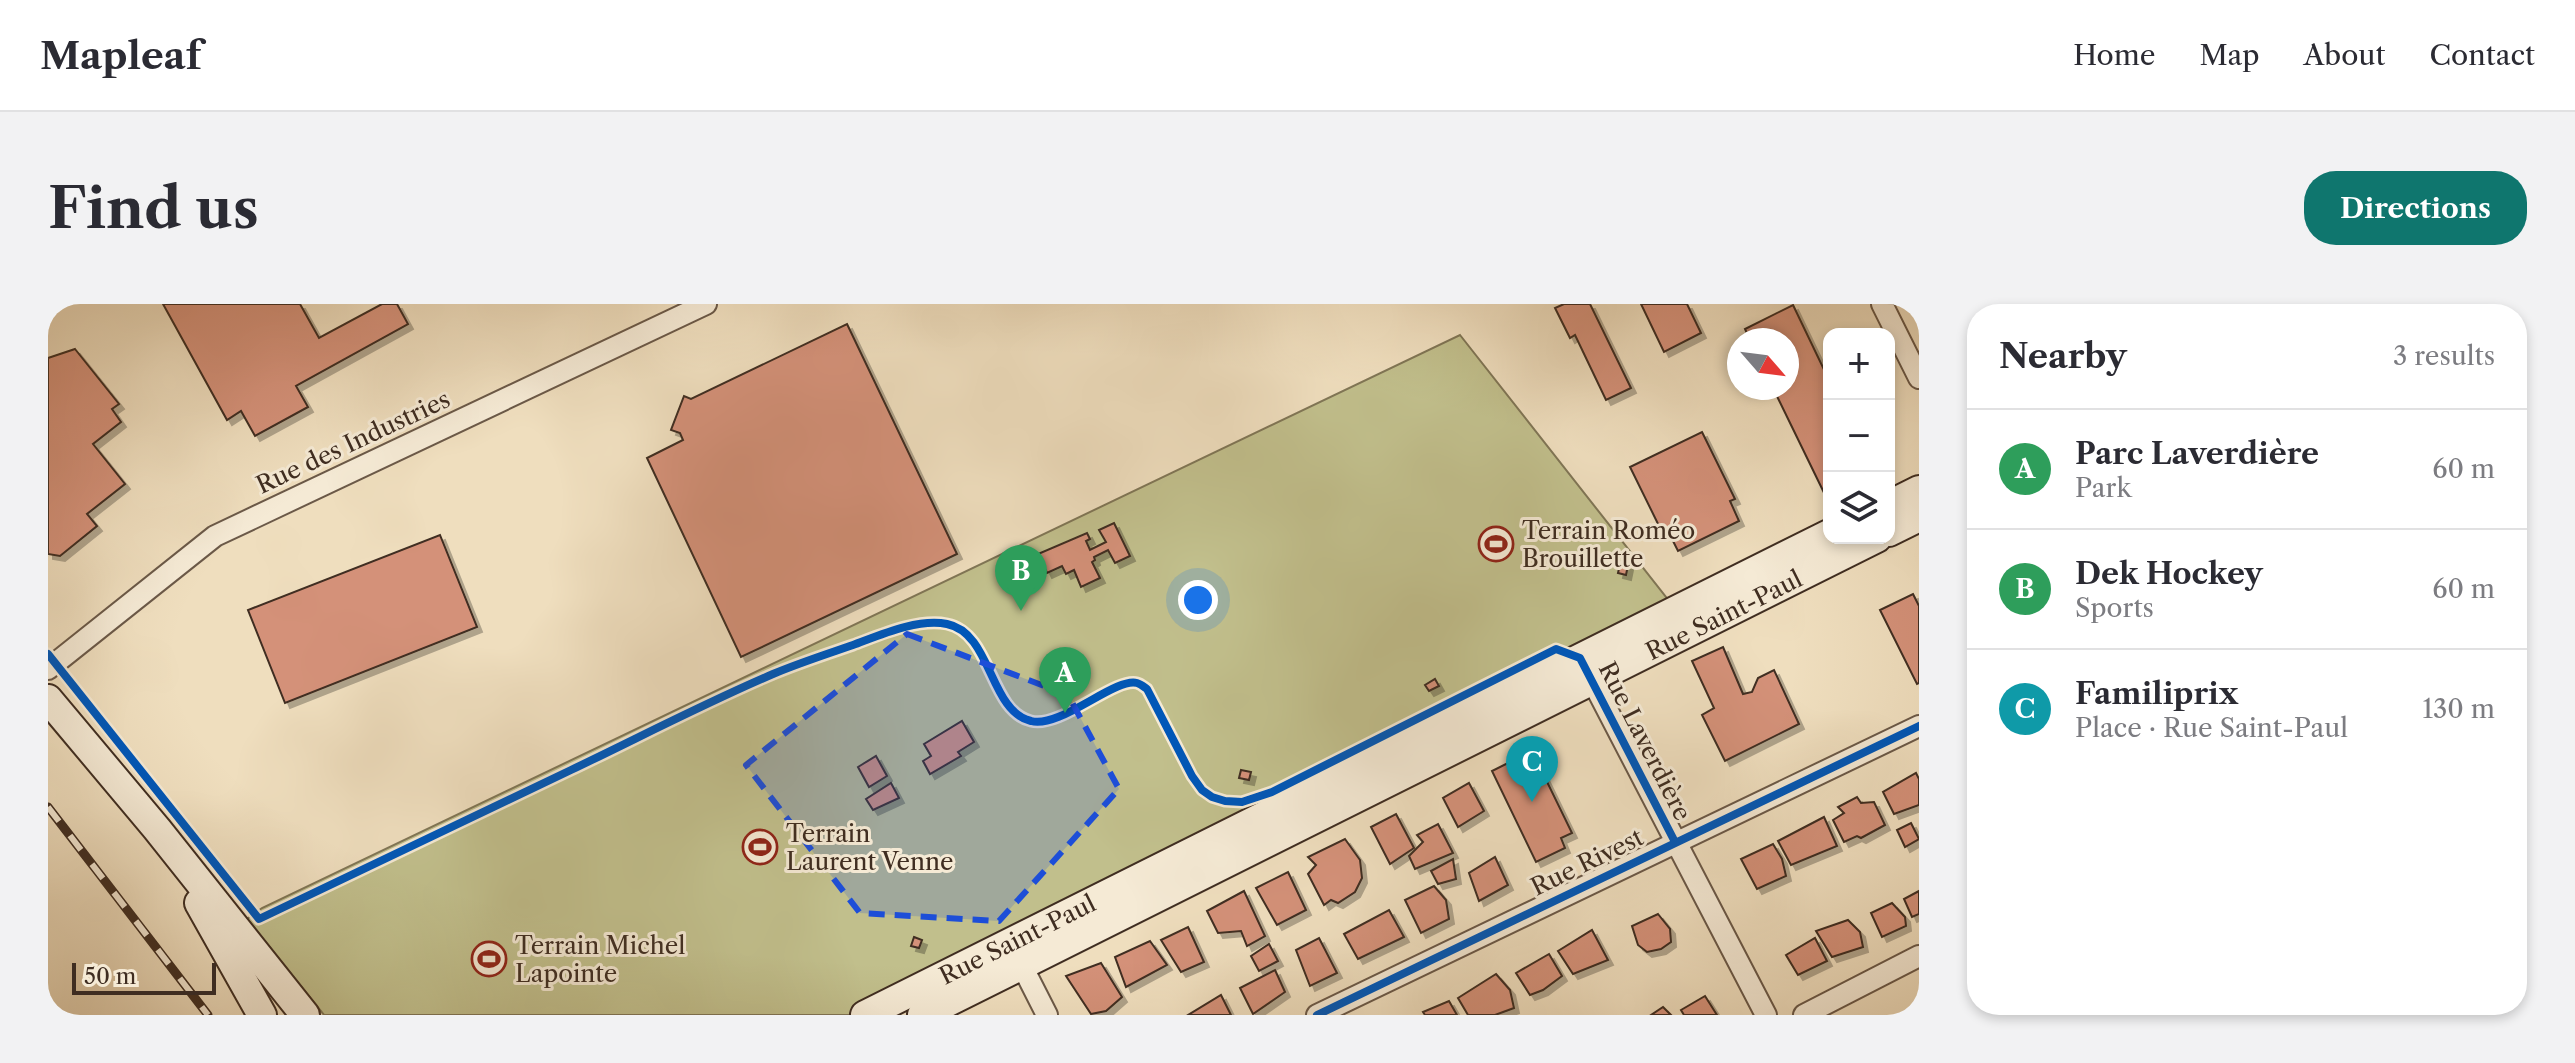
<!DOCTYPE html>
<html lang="en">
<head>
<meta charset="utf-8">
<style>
	:root { --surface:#fff; --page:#f2f2f3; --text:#2b2b33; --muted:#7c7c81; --line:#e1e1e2; --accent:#0f766e }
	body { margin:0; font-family:"Libre Caslon Text",serif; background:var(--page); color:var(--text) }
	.controls { position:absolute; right:24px; top:24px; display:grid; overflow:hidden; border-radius:16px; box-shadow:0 4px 12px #0003 }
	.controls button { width:72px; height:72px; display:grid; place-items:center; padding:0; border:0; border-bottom:2px solid var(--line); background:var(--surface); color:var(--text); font:40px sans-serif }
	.compass { position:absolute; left:1679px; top:24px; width:72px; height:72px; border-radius:50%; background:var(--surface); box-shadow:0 4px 12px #0003; rotate:118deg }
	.scale { position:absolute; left:24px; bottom:20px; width:144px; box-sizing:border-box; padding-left:8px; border:4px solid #3f2d21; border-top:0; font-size:22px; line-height:28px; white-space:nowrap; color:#3f2d21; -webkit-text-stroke:6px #f5ead5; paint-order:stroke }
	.you { position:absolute; left:1150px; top:296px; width:28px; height:28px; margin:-20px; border:6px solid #fff; border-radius:50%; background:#1a73e8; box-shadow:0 0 0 12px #1a73e833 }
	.badge { display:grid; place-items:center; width:52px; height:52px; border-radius:50%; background:var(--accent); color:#fff; font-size:26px; font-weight:700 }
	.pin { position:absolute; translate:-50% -66px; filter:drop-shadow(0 2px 4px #0008) }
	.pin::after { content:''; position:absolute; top:42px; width:28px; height:24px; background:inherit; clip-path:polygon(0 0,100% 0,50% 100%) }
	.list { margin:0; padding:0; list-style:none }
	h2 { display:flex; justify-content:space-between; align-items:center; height:104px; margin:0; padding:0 32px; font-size:34px }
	h2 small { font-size:26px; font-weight:400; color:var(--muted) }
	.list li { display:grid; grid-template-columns:52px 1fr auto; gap:24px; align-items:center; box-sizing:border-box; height:120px; padding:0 32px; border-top:2px solid var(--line) }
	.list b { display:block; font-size:30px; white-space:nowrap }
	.list p { margin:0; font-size:26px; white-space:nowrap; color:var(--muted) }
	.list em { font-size:26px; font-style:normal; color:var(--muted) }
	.icon { flex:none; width:44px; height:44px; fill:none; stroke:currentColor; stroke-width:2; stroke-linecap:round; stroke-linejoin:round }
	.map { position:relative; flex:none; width:1871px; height:711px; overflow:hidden; border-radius:32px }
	header { display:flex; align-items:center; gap:48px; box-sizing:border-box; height:112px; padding:0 40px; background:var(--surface); border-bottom:2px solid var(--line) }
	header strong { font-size:38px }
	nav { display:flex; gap:44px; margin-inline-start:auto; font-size:28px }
	.intro { display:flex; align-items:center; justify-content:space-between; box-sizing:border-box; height:192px; padding:0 48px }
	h1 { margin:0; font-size:56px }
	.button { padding:20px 36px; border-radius:32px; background:var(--accent); color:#fff; font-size:28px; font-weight:700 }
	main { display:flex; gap:48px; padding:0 48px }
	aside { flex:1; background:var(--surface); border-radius:32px; box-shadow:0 4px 12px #0003 }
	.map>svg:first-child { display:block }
	.green { fill:#c1bf8c; stroke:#807656; stroke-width:2 }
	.building { fill:#d49179; stroke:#3f2d21; stroke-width:2; filter:url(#shadow) }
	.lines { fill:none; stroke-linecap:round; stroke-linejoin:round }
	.street-casing { stroke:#6b5948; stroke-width:24 }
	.secondary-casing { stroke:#3f2d21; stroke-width:32 }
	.street { stroke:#f5ead5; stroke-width:20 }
	.secondary { stroke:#f5ead5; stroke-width:28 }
	.rail-casing { stroke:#3f2d21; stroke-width:9 }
	.rail { stroke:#f5ead5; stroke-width:6; stroke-dasharray:18; stroke-linecap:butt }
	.cycleway-casing { stroke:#f5ead5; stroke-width:13 }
	.cycleway { stroke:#0057b8; stroke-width:8 }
	.marked { fill:#1d4ed8; fill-opacity:0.2; stroke:#1d4ed8; stroke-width:6; stroke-dasharray:16 10; stroke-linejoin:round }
	.labels { text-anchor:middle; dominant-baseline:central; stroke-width:6; stroke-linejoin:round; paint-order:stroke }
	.street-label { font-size:24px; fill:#3f2d21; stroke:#f5ead5 }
	.poi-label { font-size:24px; fill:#3f2d21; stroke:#f5ead5; text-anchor:start }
</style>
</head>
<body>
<header>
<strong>Mapleaf</strong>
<nav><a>Home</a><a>Map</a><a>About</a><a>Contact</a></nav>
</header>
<div class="intro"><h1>Find us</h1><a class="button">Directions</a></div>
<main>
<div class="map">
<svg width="1871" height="711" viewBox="0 0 1871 711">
	<defs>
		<filter id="shadow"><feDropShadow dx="5" dy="5" stdDeviation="0" flood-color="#0004"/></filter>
	</defs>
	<rect width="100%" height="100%" fill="#efdebe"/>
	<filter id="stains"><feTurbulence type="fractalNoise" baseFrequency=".0025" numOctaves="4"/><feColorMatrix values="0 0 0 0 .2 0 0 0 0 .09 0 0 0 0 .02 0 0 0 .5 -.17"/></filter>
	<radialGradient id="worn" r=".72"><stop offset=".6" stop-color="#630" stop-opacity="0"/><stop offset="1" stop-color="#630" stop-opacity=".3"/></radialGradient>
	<polygon class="green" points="1412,31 1625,302 805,711 276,711 199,615 214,604"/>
	<g class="building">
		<polygon points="115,0 252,0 271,34 334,0 349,0 360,20 248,82 260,103 207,132 193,107 179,116"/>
		<polygon points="1516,0 1542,0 1583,84 1558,96 1527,31 1522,34 1507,4"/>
		<polygon points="1593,0 1639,0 1653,29 1616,48"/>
		<polygon points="1745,1 1781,76 1781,199 1725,84 1739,84 1739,36 1702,36 1697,25"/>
		<polygon points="799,20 909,250 693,353 599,154 635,136 632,129 623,126 636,92 643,95"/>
		<polygon points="27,45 71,100 64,105 73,118 45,140 77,180 39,210 49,222 12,252 0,250 0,54"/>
		<polygon points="1654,128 1687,195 1682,197 1691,217 1630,247 1620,227 1615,230 1582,163"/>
		<polygon points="1066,219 1082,252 1067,259 1060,246 1046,253 1047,256 1044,258 1052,274 1033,283 1026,266 1018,270 1014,262 999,269 990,250 1039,229 1042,235 1038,237 1042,246 1058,238 1051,226"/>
		<polygon points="392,231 429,323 237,399 200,306"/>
		<polygon points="1572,260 1580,261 1578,271 1570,269"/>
		<polygon points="1865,290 1871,302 1871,379 1869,380 1832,306"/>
		<polygon points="1675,343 1695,390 1704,388 1710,374 1726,366 1751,420 1677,457 1654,411 1666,404 1644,357"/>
		<polygon points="1387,375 1391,382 1381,387 1377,381"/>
		<polygon points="914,417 926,438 910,448 913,452 882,470 875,457 883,452 876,440"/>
		<polygon points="1484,447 1524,529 1513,534 1517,544 1488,558 1444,467"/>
		<polygon points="828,452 839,472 821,483 810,463"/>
		<polygon points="1193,466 1203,468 1201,476 1191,474"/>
		<polygon points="1868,469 1871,475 1871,501 1846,510 1835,488"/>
		<polygon points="843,479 851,494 825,506 818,495"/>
		<polygon points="1421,479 1436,507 1410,523 1395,494"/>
		<polygon points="1809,493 1813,499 1826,498 1837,521 1813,534 1809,532 1796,538 1785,516 1796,509 1790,503"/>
		<polygon points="1348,510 1366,544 1342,560 1323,523"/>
		<polygon points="1776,513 1789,542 1743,561 1730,537"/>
		<polygon points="1863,519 1871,535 1857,543 1849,526"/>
		<polygon points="1390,520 1405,549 1367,565 1361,552 1375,538 1369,531"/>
		<polygon points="1297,535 1312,556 1314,574 1307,588 1290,599 1283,596 1276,601 1260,570 1268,561 1260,553"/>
		<polygon points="1725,540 1734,555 1738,572 1709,585 1693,555"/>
		<polygon points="1447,553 1460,581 1431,597 1421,569"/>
		<polygon points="1405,555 1408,575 1390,580 1383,567"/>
		<polygon points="1240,568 1258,606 1229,621 1208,584"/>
		<polygon points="1386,582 1398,596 1401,615 1373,629 1357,596"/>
		<polygon points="1196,587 1217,632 1199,642 1193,627 1170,629 1159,607"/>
		<polygon points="1871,587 1871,610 1864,613 1856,595"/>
		<polygon points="1844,599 1857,613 1858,622 1834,633 1823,609"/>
		<polygon points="1341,606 1356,633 1310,655 1296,630"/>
		<polygon points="1610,610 1622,625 1623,638 1613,645 1599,648 1590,641 1584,622"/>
		<polygon points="1800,616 1812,628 1815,643 1784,653 1768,627"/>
		<polygon points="1140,623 1156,658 1133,668 1113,636"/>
		<polygon points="1544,626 1560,656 1525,670 1510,647"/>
		<polygon points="866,633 874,636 871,644 863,642"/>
		<polygon points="1271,634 1289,669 1262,682 1248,646"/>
		<polygon points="1767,634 1779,657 1750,671 1738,651"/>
		<polygon points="1102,637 1119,661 1078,683 1067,653"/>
		<polygon points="1221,640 1230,657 1211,667 1203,652"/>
		<polygon points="1501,650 1514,672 1495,686 1482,691 1468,669"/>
		<polygon points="1053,659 1074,693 1058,707 1043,710 1018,672"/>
		<polygon points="1227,666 1237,688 1205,710 1192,684"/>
		<polygon points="1448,670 1462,686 1466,704 1447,711 1420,711 1410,694"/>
		<polygon points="1173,691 1183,711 1140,711"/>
		<polygon points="1657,692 1669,711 1636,711 1633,706"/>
		<polygon points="1401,697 1409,711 1377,711 1375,708"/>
		<polygon points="1615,703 1623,711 1603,711"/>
	</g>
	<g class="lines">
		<g class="street-casing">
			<g id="street">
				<polyline points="1834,0 1871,74"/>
				<polyline points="0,365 167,232 658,0"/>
				<polyline points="1538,365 1718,711"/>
				<polyline points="968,650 999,711"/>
				<polyline points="1269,711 1871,422"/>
				<polyline points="1756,711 1871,652"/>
			</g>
		</g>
		<g class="secondary-casing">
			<g id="secondary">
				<polyline points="1841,201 1871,186"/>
				<polyline points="1841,228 1871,213"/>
				<polyline points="0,395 109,525 257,711"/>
				<polyline points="151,599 214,711"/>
				<path id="s1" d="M817,711L1781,230"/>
				<path id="s2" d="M874,711L1829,234"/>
			</g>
		</g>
		<use href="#street" class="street"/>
		<use href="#secondary" class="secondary"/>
		<g class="rail-casing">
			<polyline id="rail" points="0,503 160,711"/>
		</g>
		<use href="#rail" class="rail"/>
		<g class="cycleway-casing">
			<g id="cycleway">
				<path d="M0,350L211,615C315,566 419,516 523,466C590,434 657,399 725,370C751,359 779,350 805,341C832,331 870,314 899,320C944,329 941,407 983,417C1012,425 1067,373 1089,379C1093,380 1096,383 1099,385L1144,472L1154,486L1164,493L1177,497L1194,498L1224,488L1508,345L1532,354L1627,538"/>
				<polyline points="1269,711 1871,422"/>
			</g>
		</g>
		<use href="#cycleway" class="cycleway"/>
	</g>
	<path class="marked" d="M859,330L1020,391L1071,485L951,617L812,609L698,461Z"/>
	<defs>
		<g id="stadium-ring" transform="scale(1.8)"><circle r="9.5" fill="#f5ead5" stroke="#8f2418" stroke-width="1.5"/><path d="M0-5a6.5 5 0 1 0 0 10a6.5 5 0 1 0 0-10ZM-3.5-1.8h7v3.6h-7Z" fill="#8f2418"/></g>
	</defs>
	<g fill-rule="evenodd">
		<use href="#stadium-ring" x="1448" y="240"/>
		<use href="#stadium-ring" x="712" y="543"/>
		<use href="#stadium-ring" x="441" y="655"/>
	</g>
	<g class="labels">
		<g class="street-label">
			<text transform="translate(305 138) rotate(-25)">Rue des Industries</text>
			<text stroke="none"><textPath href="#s2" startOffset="896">Rue Saint-Paul</textPath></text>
			<text transform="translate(1597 437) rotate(63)">Rue Laverdière</text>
			<text transform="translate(1539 558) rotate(-26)">Rue Rivest</text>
			<text stroke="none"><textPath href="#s1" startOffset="170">Rue Saint-Paul</textPath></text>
		</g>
		<g class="poi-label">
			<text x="1474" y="226">Terrain Roméo<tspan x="1474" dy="28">Brouillette</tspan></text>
			<text x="738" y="529">Terrain<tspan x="738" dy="28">Laurent Venne</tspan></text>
			<text x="467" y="641">Terrain Michel<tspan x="467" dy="28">Lapointe</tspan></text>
		</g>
	</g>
	<rect width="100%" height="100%" filter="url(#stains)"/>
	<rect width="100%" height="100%" fill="url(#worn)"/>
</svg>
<div class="controls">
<button>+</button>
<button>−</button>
<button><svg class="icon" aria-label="layers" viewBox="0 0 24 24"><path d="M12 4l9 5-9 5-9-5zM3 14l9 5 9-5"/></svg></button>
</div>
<svg class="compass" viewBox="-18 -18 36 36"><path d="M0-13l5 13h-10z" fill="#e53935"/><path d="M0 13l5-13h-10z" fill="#7c7c81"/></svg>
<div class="scale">50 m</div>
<div class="you"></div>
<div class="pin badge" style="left:1017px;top:409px;background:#2e9e5b">A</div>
<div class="pin badge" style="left:973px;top:307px;background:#2e9e5b">B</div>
<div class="pin badge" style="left:1484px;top:498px;background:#0f9aa8">C</div>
</div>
<aside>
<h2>Nearby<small>3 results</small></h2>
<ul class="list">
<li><span class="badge" style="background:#2e9e5b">A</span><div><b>Parc Laverdière</b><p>Park</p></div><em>60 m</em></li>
<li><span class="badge" style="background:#2e9e5b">B</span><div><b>Dek Hockey</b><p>Sports</p></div><em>60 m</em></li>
<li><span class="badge" style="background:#0f9aa8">C</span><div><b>Familiprix</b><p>Place · Rue Saint-Paul</p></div><em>130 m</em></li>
</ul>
</aside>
</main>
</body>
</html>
